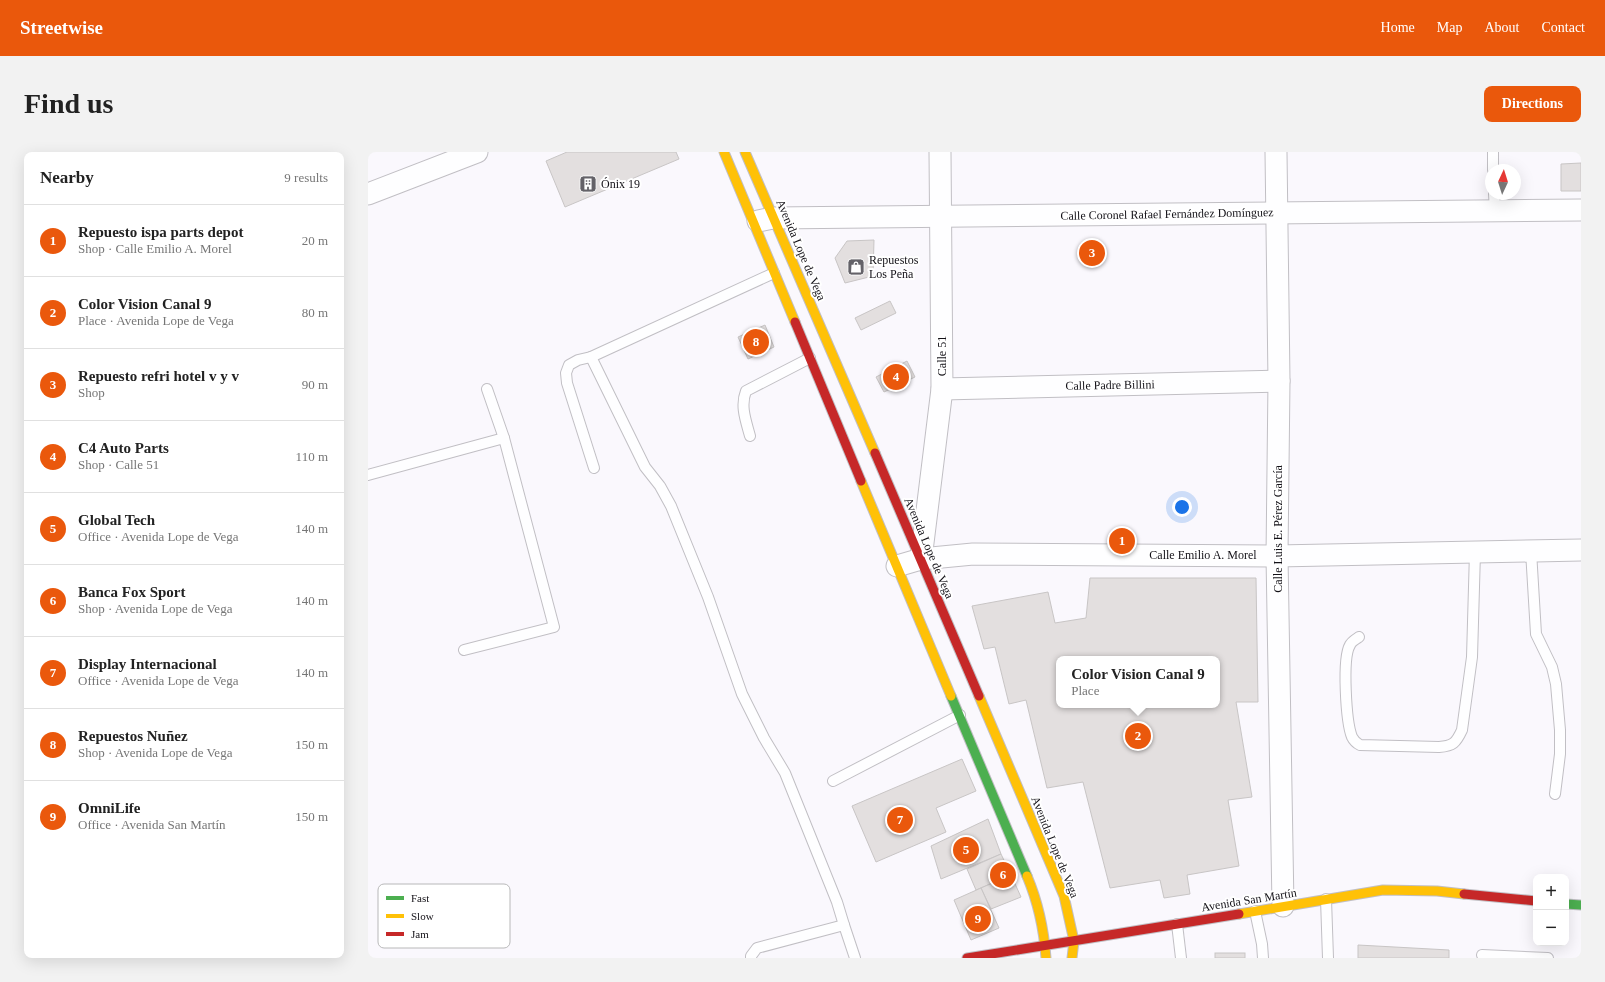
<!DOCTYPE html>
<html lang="en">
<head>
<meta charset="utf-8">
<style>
	:root { --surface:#fff; --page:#f2f2f2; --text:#222; --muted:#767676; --line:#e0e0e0; --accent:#ea580c }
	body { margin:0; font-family:"Times New Roman",serif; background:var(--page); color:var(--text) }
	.controls { position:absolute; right:12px; bottom:12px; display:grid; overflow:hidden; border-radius:8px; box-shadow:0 4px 16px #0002 }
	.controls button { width:36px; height:36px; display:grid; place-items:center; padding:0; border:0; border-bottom:1px solid var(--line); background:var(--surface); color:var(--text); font:20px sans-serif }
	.compass { position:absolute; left:1117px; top:12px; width:36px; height:36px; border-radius:50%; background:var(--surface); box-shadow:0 4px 16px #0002; rotate:4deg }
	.you { position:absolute; left:814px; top:355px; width:14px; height:14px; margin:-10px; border:3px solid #fff; border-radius:50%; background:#1a73e8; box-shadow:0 0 0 6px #1a73e833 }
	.badge { display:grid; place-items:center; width:26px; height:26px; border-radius:50%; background:var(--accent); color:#fff; font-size:13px; font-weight:700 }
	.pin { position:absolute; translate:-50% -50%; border:2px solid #fff; box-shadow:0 1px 4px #0006 }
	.popup { position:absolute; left:688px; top:504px; width:164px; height:52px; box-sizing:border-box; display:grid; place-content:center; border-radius:8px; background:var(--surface); filter:drop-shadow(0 1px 3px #0005); font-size:13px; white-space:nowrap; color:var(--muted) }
	.popup b { font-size:15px; color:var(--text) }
	.popup::after { content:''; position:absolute; left:50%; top:100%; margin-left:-8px; border:8px solid transparent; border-top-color:var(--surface) }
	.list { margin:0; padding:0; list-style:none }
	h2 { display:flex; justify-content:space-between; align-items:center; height:52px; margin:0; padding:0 16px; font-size:17px }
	h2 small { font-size:13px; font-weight:400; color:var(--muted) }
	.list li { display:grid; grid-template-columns:26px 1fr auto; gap:12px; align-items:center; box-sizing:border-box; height:72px; padding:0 16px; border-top:1px solid var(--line) }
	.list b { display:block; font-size:15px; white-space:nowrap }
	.list p { margin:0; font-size:13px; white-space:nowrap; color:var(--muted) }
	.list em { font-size:13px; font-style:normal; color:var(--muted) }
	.map { position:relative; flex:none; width:1213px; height:806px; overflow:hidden; border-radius:8px }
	header { display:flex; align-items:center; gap:24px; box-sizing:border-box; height:56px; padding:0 20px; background:var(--accent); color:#fff }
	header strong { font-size:19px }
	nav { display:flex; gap:22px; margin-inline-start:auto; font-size:14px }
	.intro { display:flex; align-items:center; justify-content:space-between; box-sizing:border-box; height:96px; padding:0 24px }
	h1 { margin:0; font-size:28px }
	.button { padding:10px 18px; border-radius:8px; background:var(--accent); color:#fff; font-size:14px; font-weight:700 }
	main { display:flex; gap:24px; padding:0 24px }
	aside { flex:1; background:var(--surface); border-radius:8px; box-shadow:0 4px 16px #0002 }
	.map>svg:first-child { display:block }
	.building { fill:#e3dfdf; stroke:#c8c5c5; fill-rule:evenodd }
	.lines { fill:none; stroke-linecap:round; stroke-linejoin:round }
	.lane-casing { stroke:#c1bfc4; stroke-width:12 }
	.street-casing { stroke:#c1bfc4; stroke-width:23 }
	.fast-casing { stroke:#c1bfc4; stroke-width:11 }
	.slow-casing { stroke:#c1bfc4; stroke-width:11 }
	.jam-casing { stroke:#c1bfc4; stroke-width:11 }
	.lane { stroke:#fefeff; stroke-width:10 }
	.street { stroke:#fefeff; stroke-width:21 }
	.fast { stroke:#4caf50; stroke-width:9 }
	.slow { stroke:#ffc107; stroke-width:9 }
	.jam { stroke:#c62828; stroke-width:9 }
	.labels { text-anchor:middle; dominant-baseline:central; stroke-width:4; stroke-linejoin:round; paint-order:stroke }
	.poi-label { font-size:12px; fill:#131117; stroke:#fff; text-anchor:start }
	.street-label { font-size:12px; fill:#131117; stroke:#fff }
	.key { fill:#fff; stroke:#b8b8b9; stroke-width:1 }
	.key-label { font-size:11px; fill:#131117 }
</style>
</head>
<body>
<header>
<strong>Streetwise</strong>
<nav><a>Home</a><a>Map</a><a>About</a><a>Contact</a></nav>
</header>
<div class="intro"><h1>Find us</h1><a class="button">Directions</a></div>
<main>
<aside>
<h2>Nearby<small>9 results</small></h2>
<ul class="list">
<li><span class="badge">1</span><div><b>Repuesto ispa parts depot</b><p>Shop · Calle Emilio A. Morel</p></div><em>20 m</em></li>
<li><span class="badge">2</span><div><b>Color Vision Canal 9</b><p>Place · Avenida Lope de Vega</p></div><em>80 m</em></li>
<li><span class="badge">3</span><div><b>Repuesto refri hotel v y v</b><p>Shop</p></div><em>90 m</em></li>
<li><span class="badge">4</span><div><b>C4 Auto Parts</b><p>Shop · Calle 51</p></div><em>110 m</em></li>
<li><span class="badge">5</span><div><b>Global Tech</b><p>Office · Avenida Lope de Vega</p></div><em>140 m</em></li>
<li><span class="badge">6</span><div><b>Banca Fox Sport</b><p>Shop · Avenida Lope de Vega</p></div><em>140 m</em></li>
<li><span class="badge">7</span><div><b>Display Internacional</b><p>Office · Avenida Lope de Vega</p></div><em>140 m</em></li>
<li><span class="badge">8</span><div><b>Repuestos Nuñez</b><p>Shop · Avenida Lope de Vega</p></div><em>150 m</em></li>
<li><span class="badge">9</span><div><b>OmniLife</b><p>Office · Avenida San Martín</p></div><em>150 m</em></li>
</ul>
</aside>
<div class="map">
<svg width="1213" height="806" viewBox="0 0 1213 806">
	<rect width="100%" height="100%" fill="#faf8fd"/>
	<g class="building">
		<polygon points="199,0 308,0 311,7 197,55 178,9"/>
		<polygon points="1213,11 1213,39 1193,39 1193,12"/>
		<polygon points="506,88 505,124 477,131 467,106 479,89"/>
		<polygon points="522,149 528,161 493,178 487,166"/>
		<polygon points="397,173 406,195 380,207 370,185"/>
		<polygon points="539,209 547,225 516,240 508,225"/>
		<path d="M722,426H888L890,550H868L884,645L860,648L871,714L819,723L822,742L796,746L792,728L742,736L715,630L679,636L658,548L641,552L627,495L616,497L604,454L680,440L687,471L718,466ZM691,507H849V553H691Z"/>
		<polygon points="594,607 608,639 568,656 578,680 508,710 484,654"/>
		<polygon points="620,667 633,702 573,727 563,694"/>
		<polygon points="633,702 643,723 608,738 599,717"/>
		<polygon points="643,723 653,745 623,757 613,736"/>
		<polygon points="613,736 631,776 603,788 586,748"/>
		<polygon points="990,793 1081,798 1081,806 990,806"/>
		<rect x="847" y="801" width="30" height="5"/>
	</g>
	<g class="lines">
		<g class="lane-casing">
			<g id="lane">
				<polyline points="1125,0 1125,18"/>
				<polyline points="1126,42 1127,59"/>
				<polyline points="406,121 223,205 277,315 292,334 303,354 340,445 374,542 396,586 417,621 469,750 476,773"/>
				<polyline points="223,205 210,208 201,213 198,221 199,231 226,316"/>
				<polyline points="119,237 136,286"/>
				<path d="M382,284C378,269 372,254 378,239L442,206"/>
				<polyline points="0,323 136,286 186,475 96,498"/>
				<polyline points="1163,399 1168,482 1184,515 1188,532 1192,578 1192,602 1187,642"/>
				<path d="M991,485C988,487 983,490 982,493C974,506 978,570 984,585C986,589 988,591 992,593L1071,595C1085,594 1088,591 1094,578L1104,505L1107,400"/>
				<polyline points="465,629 592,563"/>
				<polyline points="958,747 960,806"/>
				<polyline points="887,759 894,792 895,806"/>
				<polyline points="809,772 813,806"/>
				<polyline points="1114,803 1180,806"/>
				<polyline points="383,806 383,804 389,796 476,773 487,806"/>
			</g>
		</g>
		<g class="street-casing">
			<g id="street">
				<polyline points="908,0 911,229 909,404 915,754"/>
				<polyline points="0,42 109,0"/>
				<polyline points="390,69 405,66 1213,58"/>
				<polyline points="574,237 911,229"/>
				<polyline points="553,407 574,237 572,0"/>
				<polyline points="529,414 553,407 605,402 909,404 1213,398"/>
			</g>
		</g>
		<g class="fast-casing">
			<g id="fast">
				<polyline points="583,544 659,724"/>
				<polyline points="1198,752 1213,753"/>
			</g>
		</g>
		<g class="slow-casing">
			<g id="slow">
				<polyline points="356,0 427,170"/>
				<polyline points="377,0 507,301"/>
				<polyline points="493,329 583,544"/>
				<polyline points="611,544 696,744 706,789 704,806"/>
				<path d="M659,724C670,750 676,778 678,806"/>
				<polyline points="871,762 1015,738 1069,739 1096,742"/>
			</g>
		</g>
		<g class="jam-casing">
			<g id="jam">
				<polyline points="427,170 493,329"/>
				<polyline points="507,301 611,544"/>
				<polyline points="1096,742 1168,749"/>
				<polyline points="599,806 871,762"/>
			</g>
		</g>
		<use href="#lane" class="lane"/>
		<use href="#street" class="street"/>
		<use href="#fast" class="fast"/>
		<use href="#slow" class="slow"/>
		<use href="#jam" class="jam"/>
	</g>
	<defs>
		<g id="building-square" transform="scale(0.9)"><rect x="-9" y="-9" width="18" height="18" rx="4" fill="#646268" stroke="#fff"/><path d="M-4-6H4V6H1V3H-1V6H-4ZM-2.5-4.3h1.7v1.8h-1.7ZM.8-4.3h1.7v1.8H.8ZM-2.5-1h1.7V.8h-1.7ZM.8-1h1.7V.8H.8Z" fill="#fff"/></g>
		<g id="shop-square" transform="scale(0.9)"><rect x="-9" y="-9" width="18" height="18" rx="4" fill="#646268" stroke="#fff"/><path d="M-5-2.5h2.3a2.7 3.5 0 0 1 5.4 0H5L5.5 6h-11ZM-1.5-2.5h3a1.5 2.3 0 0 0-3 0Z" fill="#fff"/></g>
	</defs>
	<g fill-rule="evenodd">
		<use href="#building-square" x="220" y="32"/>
		<use href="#shop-square" x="488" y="115"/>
	</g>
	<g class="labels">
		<g class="poi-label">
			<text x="233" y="32">Ónix 19</text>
			<text x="501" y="108">Repuestos<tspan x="501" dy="14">Los Peña</tspan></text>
		</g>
		<g class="street-label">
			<text transform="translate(799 62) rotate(-1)">Calle Coronel Rafael Fernández Domínguez</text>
			<text transform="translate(433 98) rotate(67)">Avenida Lope de Vega</text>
			<text transform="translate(574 204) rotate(-90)">Calle 51</text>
			<text transform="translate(742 233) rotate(-1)">Calle Padre Billini</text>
			<text transform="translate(910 377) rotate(-90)">Calle Luis E. Pérez García</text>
			<text transform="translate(561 396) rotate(67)">Avenida Lope de Vega</text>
			<text x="835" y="403">Calle Emilio A. Morel</text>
			<text transform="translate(687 695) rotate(68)">Avenida Lope de Vega</text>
			<text transform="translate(881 748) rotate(-9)">Avenida San Martín</text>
		</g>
	</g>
	<rect x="10" y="732" width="132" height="64" rx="6" class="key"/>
	<rect x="18" y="744" width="18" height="4" fill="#4caf50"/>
	<rect x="18" y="762" width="18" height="4" fill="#ffc107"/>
	<rect x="18" y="780" width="18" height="4" fill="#c62828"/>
	<g class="key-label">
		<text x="43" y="750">Fast</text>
		<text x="43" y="768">Slow</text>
		<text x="43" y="786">Jam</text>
	</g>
</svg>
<div class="controls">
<button>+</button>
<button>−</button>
</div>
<svg class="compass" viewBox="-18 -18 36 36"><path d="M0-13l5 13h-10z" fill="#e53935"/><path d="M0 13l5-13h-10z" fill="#767676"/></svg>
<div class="you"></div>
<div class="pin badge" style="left:754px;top:389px">1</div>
<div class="pin badge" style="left:770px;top:584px">2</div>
<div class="popup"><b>Color Vision Canal 9</b>Place</div>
<div class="pin badge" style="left:724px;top:101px">3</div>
<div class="pin badge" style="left:528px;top:225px">4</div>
<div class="pin badge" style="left:598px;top:698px">5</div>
<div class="pin badge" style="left:635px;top:723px">6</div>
<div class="pin badge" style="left:532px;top:668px">7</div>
<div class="pin badge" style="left:388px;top:190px">8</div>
<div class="pin badge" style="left:610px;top:767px">9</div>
</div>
</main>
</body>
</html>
